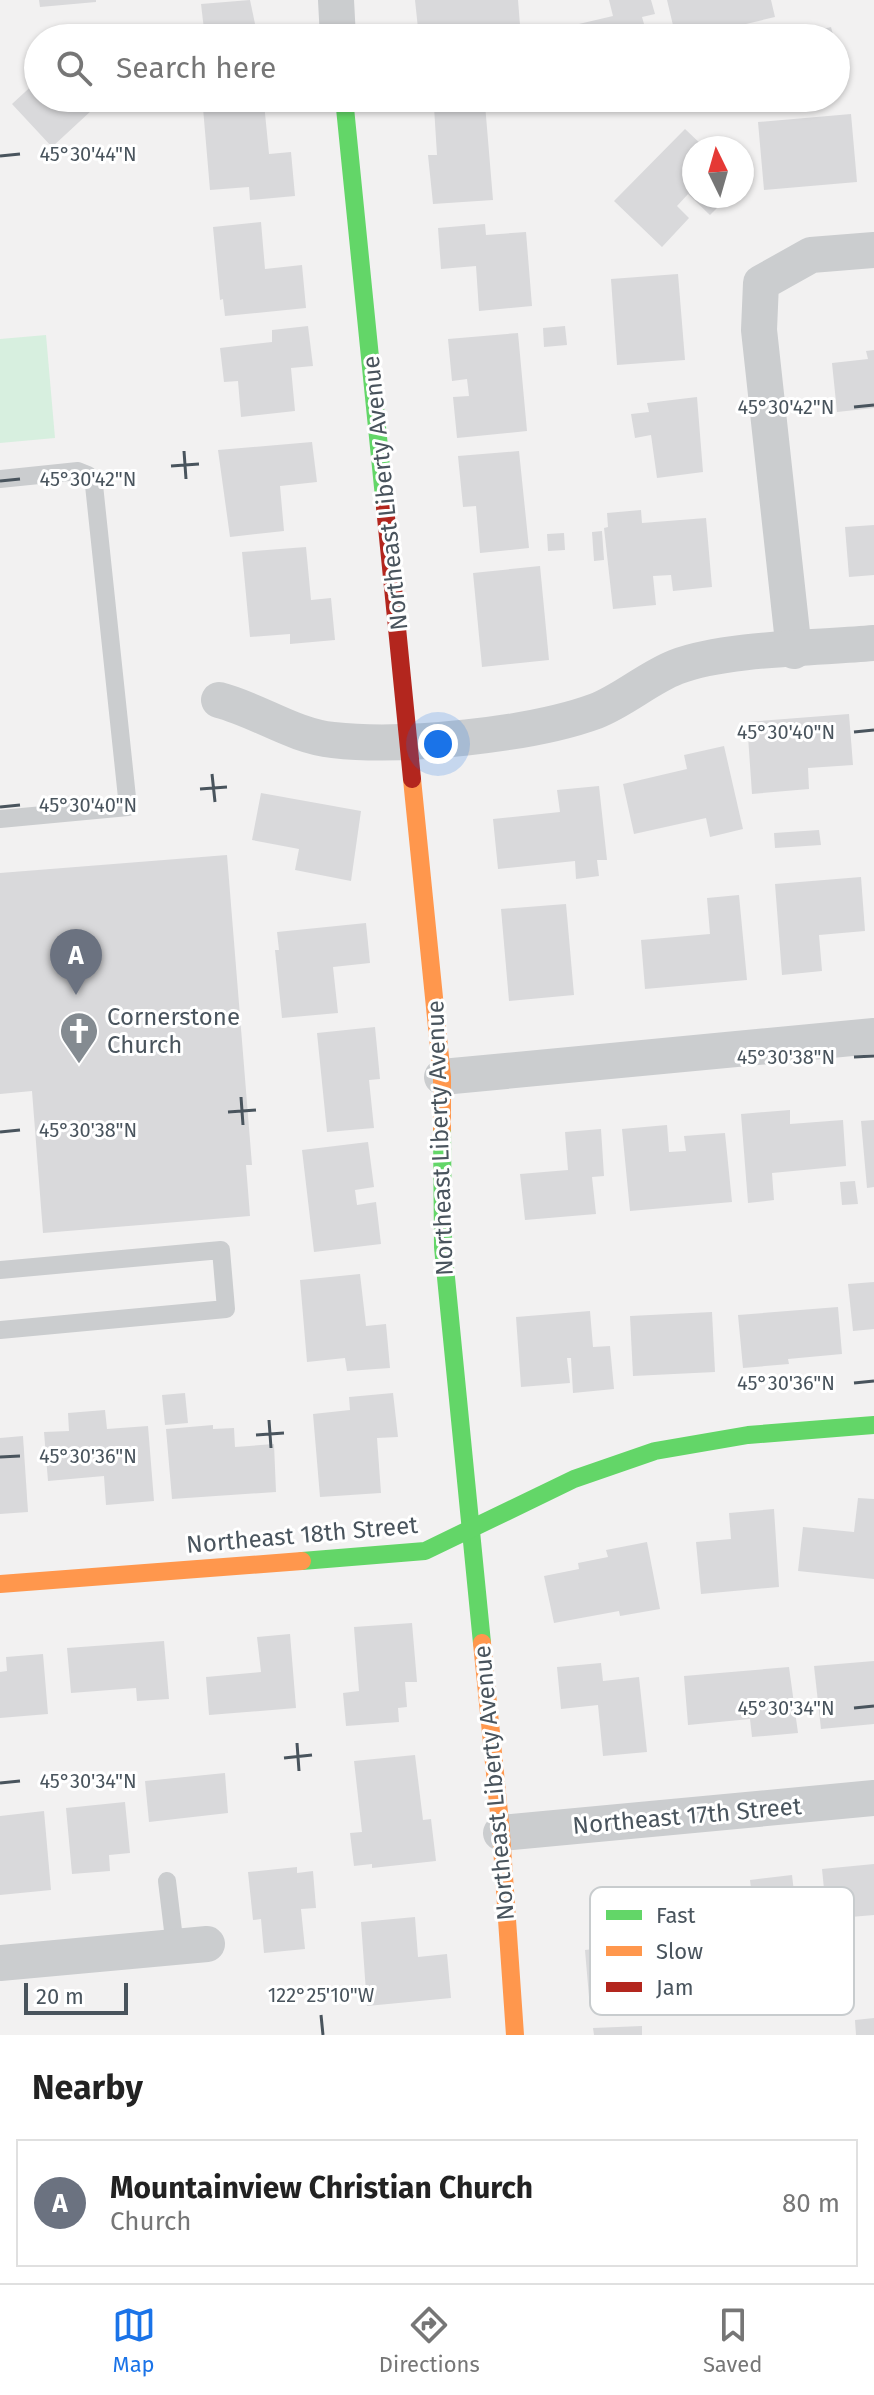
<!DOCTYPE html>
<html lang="en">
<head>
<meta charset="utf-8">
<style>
	:root { --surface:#fff; --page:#f6f6f6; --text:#222; --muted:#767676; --line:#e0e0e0; --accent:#1a73e8 }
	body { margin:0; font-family:"Fira Sans",sans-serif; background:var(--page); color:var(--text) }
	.compass { position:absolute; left:682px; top:136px; width:72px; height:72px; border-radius:50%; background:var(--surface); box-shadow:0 2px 6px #0004; rotate:355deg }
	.scale { position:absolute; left:24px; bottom:20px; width:104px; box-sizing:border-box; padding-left:8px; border:4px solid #49545d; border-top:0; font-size:22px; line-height:28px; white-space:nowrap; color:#49545d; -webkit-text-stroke:6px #fff; paint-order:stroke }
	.you { position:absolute; left:438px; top:744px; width:28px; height:28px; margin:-20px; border:6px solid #fff; border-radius:50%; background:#1a73e8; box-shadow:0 0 0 12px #1a73e833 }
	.badge { display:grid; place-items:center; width:52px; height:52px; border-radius:50%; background:var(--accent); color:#fff; font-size:26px; font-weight:700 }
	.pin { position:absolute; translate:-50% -66px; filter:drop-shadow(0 2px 4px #0008) }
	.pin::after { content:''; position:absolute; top:42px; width:28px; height:24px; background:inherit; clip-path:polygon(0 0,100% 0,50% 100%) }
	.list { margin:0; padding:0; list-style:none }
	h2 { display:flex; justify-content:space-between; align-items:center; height:104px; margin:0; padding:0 32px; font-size:34px }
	h2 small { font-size:26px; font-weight:400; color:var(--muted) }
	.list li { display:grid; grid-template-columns:52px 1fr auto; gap:24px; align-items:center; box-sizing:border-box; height:128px; margin:0 16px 16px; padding:0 16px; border:2px solid var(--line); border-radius:0px }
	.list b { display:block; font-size:30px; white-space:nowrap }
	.list p { margin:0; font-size:26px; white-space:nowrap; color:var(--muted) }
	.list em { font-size:26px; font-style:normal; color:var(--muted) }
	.icon { flex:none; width:44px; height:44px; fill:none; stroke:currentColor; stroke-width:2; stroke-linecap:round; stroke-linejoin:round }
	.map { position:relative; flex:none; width:874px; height:2035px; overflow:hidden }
	.search { position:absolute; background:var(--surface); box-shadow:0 2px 6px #0004; left:24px; right:24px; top:24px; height:88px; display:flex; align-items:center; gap:20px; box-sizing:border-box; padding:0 28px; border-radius:44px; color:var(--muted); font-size:30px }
	.sheet { height:248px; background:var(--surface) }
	nav { display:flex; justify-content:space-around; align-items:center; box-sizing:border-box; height:112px; border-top:2px solid var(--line); background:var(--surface); font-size:22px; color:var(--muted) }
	nav a { display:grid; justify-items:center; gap:4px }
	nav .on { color:var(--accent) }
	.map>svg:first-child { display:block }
	.green { fill:#d7efdf }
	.building { fill:#d9d9db }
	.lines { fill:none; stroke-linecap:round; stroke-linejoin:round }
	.lane { stroke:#cbcdcf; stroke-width:18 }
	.street { stroke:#cbcdcf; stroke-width:36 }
	.fast { stroke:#63d668; stroke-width:18 }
	.slow { stroke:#ff974d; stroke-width:18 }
	.jam { stroke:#b3261e; stroke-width:18 }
	.ticks { fill:none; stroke:#49545d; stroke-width:3 }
	.labels { text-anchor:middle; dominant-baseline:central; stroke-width:6; stroke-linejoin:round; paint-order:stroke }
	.street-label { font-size:24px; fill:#49545d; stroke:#fff }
	.poi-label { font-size:24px; fill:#49545d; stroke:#fff; text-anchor:start }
	.key { fill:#fff; stroke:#c8ccce; stroke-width:2 }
	.key-label { font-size:22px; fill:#49545d }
	.ticks-label { font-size:20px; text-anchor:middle; fill:#49545d; stroke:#fff; stroke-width:6; stroke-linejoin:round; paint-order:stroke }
</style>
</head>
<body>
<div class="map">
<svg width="874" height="2035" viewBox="0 0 874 2035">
	<rect width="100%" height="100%" fill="#f2f1f1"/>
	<polygon class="green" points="46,335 55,438 0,443 0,339"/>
	<g class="building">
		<polygon points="39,0 96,0 96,2 40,7"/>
		<polygon points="250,0 258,38 205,38 201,4"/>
		<polygon points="415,0 518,0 521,38 419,38"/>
		<polygon points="609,0 651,0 655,14 642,17 648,38 568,38 566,27 613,16"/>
		<polygon points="667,0 771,0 775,17 708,33 709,38 676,38"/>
		<polygon points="831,27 834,38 812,38 811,32"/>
		<polygon points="38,80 38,98 105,98 52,147 12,104"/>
		<polygon points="264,103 269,154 291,152 295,196 250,200 249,187 210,190 203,108"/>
		<polygon points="485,104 493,200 433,204 428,155 437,155 434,107"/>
		<polygon points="851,114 857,182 764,190 758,122"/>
		<polygon points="685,129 705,148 694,148 694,196 729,196 710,215 688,194 677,206 689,218 662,247 614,201"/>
		<polygon points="261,222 265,269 302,265 306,308 225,316 223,299 220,300 213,227"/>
		<polygon points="485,224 486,235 526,232 532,306 479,311 476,266 441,269 438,228"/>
		<polygon points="678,274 685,360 617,365 611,279"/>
		<polygon points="308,326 313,366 291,368 295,411 241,417 238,381 224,382 220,348 272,342 272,330"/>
		<polygon points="565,326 567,345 544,347 543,328"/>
		<polygon points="518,333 527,431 457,438 453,397 469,396 467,379 452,381 448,339"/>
		<polygon points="874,350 874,408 837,412 832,363 868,359 866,351"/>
		<polygon points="697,397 703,472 657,478 651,435 635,438 631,414 649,412 647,403"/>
		<polygon points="312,442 317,482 280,486 284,531 230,537 218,450"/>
		<polygon points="519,451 529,548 480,553 476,506 463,507 458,456"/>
		<polygon points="641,510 642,523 706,518 712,587 673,591 671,575 653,576 656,605 613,609 604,528 608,527 607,513"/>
		<polygon points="874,525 874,575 849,577 845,527"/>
		<polygon points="602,531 604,560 594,561 592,532"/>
		<polygon points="564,533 565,550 548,551 547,534"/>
		<polygon points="306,547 311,600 331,598 335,640 290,644 290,634 250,637 242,552"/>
		<polygon points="540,566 549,660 482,667 473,573"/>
		<polygon points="849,714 853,765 808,768 809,789 752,794 747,722"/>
		<polygon points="724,746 743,829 710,837 706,818 634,834 623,784 687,769 684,755"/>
		<polygon points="599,786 607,860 597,860 599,876 576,879 575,861 498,869 493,819 560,812 557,790"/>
		<polygon points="261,793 361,811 351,881 295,870 299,849 252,840"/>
		<polygon points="819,830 821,845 775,848 774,833"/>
		<polygon points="227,855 252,1165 246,1165 250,1216 43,1233 32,1091 0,1094 0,873"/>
		<polygon points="861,877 865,931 819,935 822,971 782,975 775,884"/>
		<polygon points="739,895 747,980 645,989 641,940 710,934 707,898"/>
		<polygon points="566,904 574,995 509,1001 501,909"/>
		<polygon points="366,923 370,963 333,967 338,1013 282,1018 275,950 279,950 277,932"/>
		<polygon points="375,1027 380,1079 369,1080 374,1128 327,1132 317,1033"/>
		<polygon points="790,1110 790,1124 843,1120 846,1166 772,1173 774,1200 748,1203 741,1114"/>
		<polygon points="874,1120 874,1187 867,1188 861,1121"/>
		<polygon points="667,1125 669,1152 686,1151 684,1136 725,1133 732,1202 630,1211 622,1129"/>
		<polygon points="601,1129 604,1176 592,1177 596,1214 525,1220 520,1174 568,1170 565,1132"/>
		<polygon points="368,1142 374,1187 355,1190 357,1205 376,1202 381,1244 314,1252 302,1150"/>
		<polygon points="855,1181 858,1204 842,1205 840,1182"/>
		<polygon points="360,1274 366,1326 386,1324 390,1368 347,1371 345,1358 307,1362 300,1280"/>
		<polygon points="874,1282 874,1329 853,1331 848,1284"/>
		<polygon points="838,1307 842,1354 788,1359 789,1364 743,1368 738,1315"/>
		<polygon points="590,1311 593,1347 610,1346 614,1389 573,1393 571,1358 567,1358 570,1383 521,1387 516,1317"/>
		<polygon points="712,1312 715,1372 633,1376 630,1316"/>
		<polygon points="185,1393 188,1423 165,1425 162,1395"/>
		<polygon points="393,1393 398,1437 377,1438 381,1493 320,1497 313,1414 350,1410 349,1397"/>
		<polygon points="105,1410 107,1429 148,1426 154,1501 106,1505 104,1476 48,1481 44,1432 69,1431 68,1413"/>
		<polygon points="213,1425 213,1429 234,1428 235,1447 274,1444 276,1492 172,1499 166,1429"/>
		<polygon points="23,1436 28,1512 0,1514 0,1438"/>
		<polygon points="858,1498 874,1499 874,1579 798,1571 803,1527 854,1532"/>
		<polygon points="774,1509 779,1587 701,1594 696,1542 731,1539 729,1513"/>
		<polygon points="647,1542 660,1609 620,1616 619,1611 554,1623 544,1576 579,1569 578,1563 608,1557 606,1550"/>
		<polygon points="412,1623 417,1682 405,1682 407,1707 398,1708 399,1722 346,1726 343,1693 359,1691 354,1627"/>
		<polygon points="290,1634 296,1708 209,1715 206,1677 261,1672 257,1637"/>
		<polygon points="164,1641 169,1699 137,1701 136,1688 71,1693 67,1648"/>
		<polygon points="43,1654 48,1714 0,1718 0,1672 7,1671 6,1657"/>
		<polygon points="874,1661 874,1724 821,1729 814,1666"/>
		<polygon points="601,1663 603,1681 639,1677 647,1752 603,1756 598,1705 561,1709 557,1667"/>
		<polygon points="789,1667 798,1733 752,1737 750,1719 688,1725 684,1676"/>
		<polygon points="415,1755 423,1820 431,1819 436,1861 372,1868 372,1864 354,1866 350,1833 362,1832 354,1761"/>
		<polygon points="225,1773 228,1813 149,1822 145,1781"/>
		<polygon points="125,1802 130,1853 109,1855 110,1871 72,1874 66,1808"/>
		<polygon points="44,1811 51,1890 0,1895 0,1816"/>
		<polygon points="874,1864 874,1915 827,1919 822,1869"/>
		<polygon points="297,1867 297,1873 313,1871 316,1908 301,1909 305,1949 264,1953 261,1919 253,1920 248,1872"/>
		<polygon points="792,1875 798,1926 778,1929 781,1955 708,1964 704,1920 754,1914 750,1880"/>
		<polygon points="654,1886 663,1991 589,1997 585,1950 610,1947 604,1890"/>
		<polygon points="415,1917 418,1957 447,1954 451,1998 367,2006 361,1922"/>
		<polygon points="874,2018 874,2035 856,2035 855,2020"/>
		<polygon points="642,2026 642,2035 594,2035 593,2028"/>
	</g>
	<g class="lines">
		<g class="lane">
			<polyline points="0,479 78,471 88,475 94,485 128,807 0,819"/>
			<polyline points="0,1270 221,1250 226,1309 0,1330"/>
			<polyline points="167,1881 175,1947"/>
		</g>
		<g class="street">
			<polyline points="336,0 338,38"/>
			<polyline points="794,651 759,330 761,283 811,255 874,250"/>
			<path d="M219,700C258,710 293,736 333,740C403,748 531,735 596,711C624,700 648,678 676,667C725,648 819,648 874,643"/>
			<polyline points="442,1077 874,1036"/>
			<polyline points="501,1833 874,1798"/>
			<polyline points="0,1963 207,1944"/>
		</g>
		<g class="fast">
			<polyline points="344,98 385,507"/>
			<polyline points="442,1129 443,1247 482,1643"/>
			<polyline points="302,1561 425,1551 574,1479 655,1451 748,1435 874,1425"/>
		</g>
		<g class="slow">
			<polyline points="412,779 442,1077 442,1129"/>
			<polyline points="0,1584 302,1561"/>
			<polyline points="482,1643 501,1833 515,2035"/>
		</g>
		<polyline class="jam" points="385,507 412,779"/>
	</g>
	<path class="ticks" d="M0,156L20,154M854,407L874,405M184,451L186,479M171,466L199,464M0,481L20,479M854,732L874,730M212,774L215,802M200,789L227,787M0,807L20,805M854,1057L874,1056M241,1097L243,1125M228,1112L256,1110M0,1132L20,1130M854,1383L874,1381M269,1420L271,1448M256,1435L284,1433M0,1457L20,1456M854,1708L874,1706M297,1743L299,1771M284,1758L312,1755M0,1783L20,1781M321,2015L323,2035"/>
	<defs>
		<g id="church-pin" transform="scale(2)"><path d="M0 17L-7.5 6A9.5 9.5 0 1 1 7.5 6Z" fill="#848b91" stroke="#fff"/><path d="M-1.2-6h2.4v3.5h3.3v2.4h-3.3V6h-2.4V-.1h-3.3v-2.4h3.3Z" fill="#fff"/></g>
	</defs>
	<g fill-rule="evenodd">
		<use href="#church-pin" x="79" y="1031"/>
	</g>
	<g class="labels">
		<g class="street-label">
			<text transform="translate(385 493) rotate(-96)">Northeast Liberty Avenue</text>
			<text transform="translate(440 1138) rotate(-92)">Northeast Liberty Avenue</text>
			<text transform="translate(302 1535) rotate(-5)">Northeast 18th Street</text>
			<text transform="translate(494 1783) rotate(-95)">Northeast Liberty Avenue</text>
			<text transform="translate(687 1816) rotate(-5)">Northeast 17th Street</text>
		</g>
		<g class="poi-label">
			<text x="107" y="1017">Cornerstone<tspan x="107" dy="28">Church</tspan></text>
		</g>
	</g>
	<rect x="590" y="1887" width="264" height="128" rx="12" class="key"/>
	<rect x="606" y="1910" width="36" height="10" fill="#63d668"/>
	<rect x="606" y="1946" width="36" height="10" fill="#ff974d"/>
	<rect x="606" y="1982" width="36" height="10" fill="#b3261e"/>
	<g class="key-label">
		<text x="656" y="1923">Fast</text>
		<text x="656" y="1959">Slow</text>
		<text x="656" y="1995">Jam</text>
	</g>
	<g class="ticks-label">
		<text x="88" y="161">45°30'44"N</text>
		<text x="786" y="414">45°30'42"N</text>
		<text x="88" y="486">45°30'42"N</text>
		<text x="786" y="739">45°30'40"N</text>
		<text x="88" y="812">45°30'40"N</text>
		<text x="786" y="1064">45°30'38"N</text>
		<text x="88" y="1137">45°30'38"N</text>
		<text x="786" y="1390">45°30'36"N</text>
		<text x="88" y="1463">45°30'36"N</text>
		<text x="786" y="1715">45°30'34"N</text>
		<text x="88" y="1788">45°30'34"N</text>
		<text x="321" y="2002">122°25'10"W</text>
	</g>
</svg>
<svg class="compass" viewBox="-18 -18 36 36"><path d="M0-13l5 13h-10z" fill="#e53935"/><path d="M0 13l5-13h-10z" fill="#767676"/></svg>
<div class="scale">20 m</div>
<div class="you"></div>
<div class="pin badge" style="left:76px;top:995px;background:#6b7280">A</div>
<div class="search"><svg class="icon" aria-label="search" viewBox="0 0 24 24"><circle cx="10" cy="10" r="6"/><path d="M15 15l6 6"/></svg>Search here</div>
</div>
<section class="sheet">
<h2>Nearby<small></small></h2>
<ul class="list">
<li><span class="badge" style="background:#6b7280">A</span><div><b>Mountainview Christian Church</b><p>Church</p></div><em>80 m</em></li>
</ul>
</section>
<nav>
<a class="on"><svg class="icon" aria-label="map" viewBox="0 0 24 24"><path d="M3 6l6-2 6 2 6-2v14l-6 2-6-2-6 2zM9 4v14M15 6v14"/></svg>Map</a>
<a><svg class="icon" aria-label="directions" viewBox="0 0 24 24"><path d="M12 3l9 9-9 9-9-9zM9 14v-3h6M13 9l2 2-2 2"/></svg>Directions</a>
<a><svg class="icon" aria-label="saved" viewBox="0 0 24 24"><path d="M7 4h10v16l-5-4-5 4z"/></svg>Saved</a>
</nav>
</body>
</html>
